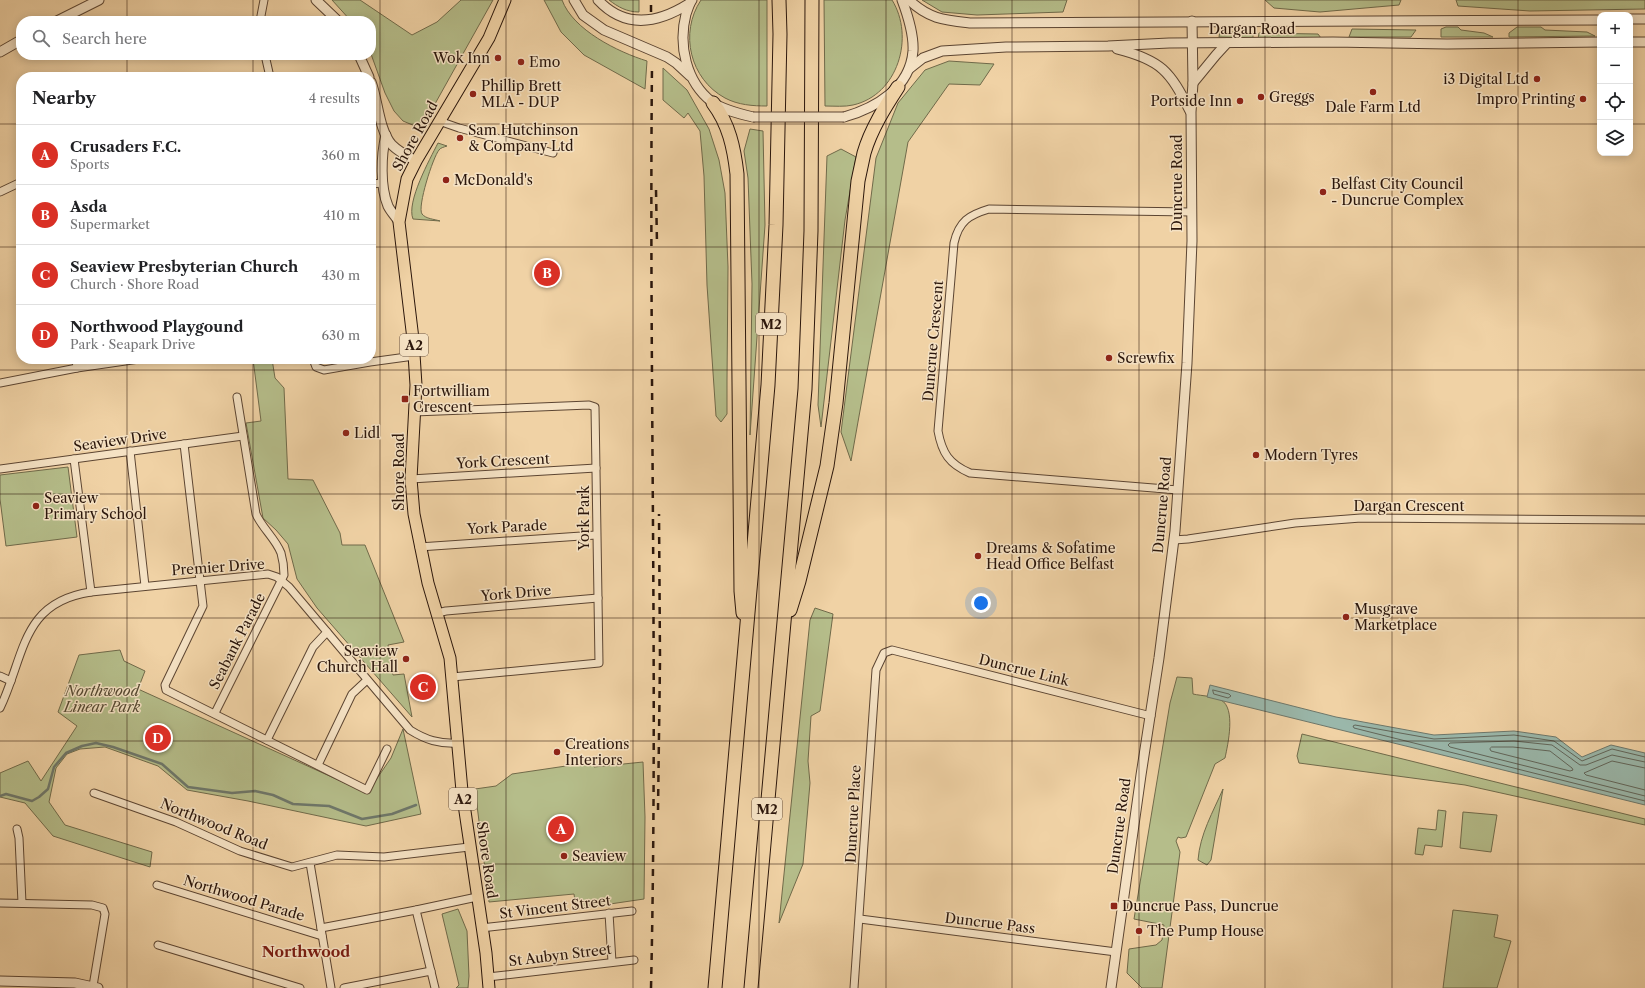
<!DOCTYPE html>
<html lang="en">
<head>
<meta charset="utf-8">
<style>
	:root { --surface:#fff; --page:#f6f6f6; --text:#202124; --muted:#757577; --line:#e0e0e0; --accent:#d93025 }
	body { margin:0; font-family:"Libre Caslon Text",serif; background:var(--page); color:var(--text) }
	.controls { position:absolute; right:12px; top:12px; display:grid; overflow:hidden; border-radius:8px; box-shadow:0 2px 10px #0003 }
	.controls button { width:36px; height:36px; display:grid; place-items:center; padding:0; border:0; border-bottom:1px solid var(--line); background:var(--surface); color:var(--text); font:20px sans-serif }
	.you { position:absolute; left:981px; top:603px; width:14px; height:14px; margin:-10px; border:3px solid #fff; border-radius:50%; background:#1a73e8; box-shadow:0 0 0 6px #1a73e833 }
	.badge { display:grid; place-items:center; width:26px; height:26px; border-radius:50%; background:var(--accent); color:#fff; font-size:13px; font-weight:700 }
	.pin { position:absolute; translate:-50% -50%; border:2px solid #fff; box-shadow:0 1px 4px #0006 }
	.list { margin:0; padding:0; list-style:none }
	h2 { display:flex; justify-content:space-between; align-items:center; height:52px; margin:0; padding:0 16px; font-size:17px }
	h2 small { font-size:13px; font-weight:400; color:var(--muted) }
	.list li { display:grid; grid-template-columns:26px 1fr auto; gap:12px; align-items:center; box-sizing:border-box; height:60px; padding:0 16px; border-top:1px solid var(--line) }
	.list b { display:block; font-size:15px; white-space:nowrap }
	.list p { margin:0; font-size:13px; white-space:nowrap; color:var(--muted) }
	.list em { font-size:13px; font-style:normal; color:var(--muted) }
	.icon { flex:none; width:22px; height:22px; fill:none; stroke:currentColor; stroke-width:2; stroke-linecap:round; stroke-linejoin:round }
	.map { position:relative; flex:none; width:1645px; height:988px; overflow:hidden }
	.search { position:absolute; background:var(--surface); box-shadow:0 2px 10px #0003; left:16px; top:16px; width:360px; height:44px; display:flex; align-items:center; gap:10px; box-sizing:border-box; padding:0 14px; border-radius:16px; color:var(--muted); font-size:15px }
	.panel { position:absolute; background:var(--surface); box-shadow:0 2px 10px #0003; left:16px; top:72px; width:360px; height:292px; border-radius:16px }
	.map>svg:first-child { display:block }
	.green { fill:#b5bd8a; stroke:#706a4a }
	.water { fill:#9ab7aa; stroke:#6e776a }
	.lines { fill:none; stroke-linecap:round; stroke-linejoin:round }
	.shore { stroke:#62665a; stroke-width:1 }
	.stream { stroke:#6e776a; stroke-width:2.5 }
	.minor-casing { stroke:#5c4532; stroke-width:9 }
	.tertiary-casing { stroke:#5c4532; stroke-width:11 }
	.primary-casing { stroke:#2b160b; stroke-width:13 }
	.motorway-casing { stroke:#2b160b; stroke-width:15 }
	.minor { stroke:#f5e2c4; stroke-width:7 }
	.tertiary { stroke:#f5e2c4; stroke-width:9 }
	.primary { stroke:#f0d2a5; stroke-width:11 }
	.motorway { stroke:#f0d2a5; stroke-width:13 }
	.rail { stroke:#2b160b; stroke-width:2.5; stroke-dasharray:7 7; stroke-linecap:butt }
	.tertiary-bridge-casing { stroke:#5c4532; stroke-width:11; stroke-linecap:butt }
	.tertiary-bridge { stroke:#f5e2c4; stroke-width:9 }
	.grid { fill:none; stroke:#2b160b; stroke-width:1; stroke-opacity:0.55 }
	.poi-dot { fill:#8f2418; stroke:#f5e2c4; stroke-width:1.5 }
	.labels { text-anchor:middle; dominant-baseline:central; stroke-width:3; stroke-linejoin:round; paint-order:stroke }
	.shield { fill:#f5e2c4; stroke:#685342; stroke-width:1 }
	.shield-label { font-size:13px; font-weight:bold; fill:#2b160b }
	.street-label { font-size:14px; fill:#2b160b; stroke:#f5e2c4 }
	.poi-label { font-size:14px; fill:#2b160b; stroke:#f5e2c4; text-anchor:start }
	.park-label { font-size:14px; font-style:italic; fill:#544831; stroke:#f5e2c4 }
	.neighbourhood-label { font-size:15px; font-weight:bold; fill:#7a1f14; stroke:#f5e2c4 }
</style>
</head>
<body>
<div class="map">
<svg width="1645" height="988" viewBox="0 0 1645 988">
	<rect width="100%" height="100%" fill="#f0d2a5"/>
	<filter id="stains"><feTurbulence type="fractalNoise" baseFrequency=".005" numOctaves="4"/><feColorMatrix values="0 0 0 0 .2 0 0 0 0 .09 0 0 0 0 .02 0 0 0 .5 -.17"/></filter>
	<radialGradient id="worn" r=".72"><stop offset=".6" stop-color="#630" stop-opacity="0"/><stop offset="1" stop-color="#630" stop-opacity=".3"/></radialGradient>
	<g class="green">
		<polygon points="332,0 360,0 412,35 437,22 461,0 493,0 431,111 423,121 415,126 403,121 394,111 385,93 371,54 371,21 351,21"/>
		<path d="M544,0H562C573,30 618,52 647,61L645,89L584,55L561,32Z"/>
		<path d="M609,0H639V12C627,12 618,7 609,0Z"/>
		<path d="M701,0H767V106C753,106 738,105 725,98C690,79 679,33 701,0Z"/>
		<path d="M824,0H892C915,37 898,95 853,105C845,107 834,106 825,106Z"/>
		<polygon points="922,0 1067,0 1063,12 977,15 942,12"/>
		<polygon points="1265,0 1401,0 1399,5 1320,12 1274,8"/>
		<polygon points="1456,0 1645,0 1645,9 1530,11 1458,6"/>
		<polygon points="1446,27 1458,27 1461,30 1484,33 1493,37 1441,37 1441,29"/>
		<polygon points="1517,27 1541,27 1545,30 1587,32 1595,36 1509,37 1509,33"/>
		<polygon points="1352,29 1416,30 1411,37 1349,37"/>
		<polygon points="1220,31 1253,34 1253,38 1219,37"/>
		<polygon points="1259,33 1318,34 1321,38 1258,39"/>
		<polygon points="949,61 994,64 980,85 949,84 908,142 851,461 841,432 876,158 898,103 925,70"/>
		<polygon points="663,68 687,90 709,129 719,160 725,193 728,267 727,380 727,414 721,422 716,416 707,285 704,176 700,131 688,113 684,118 663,100"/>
		<polygon points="750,129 763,131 765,225 750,435 752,284 748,178 744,151"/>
		<path d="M438,143L447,146C444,147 440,148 439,150C433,157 417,207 422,214C426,219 434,219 440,221L413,219C406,202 430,159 438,143Z"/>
		<polygon points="841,149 856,157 845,220 821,427 818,405 827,156"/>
		<polygon points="253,359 272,359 275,378 284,388 288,479 313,480 340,533 342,545 365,545 404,642 388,645 393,675 404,674 412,717 317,608 297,579 288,544 276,530 263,518 246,423 261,421"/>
		<polygon points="68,467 77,537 6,546 0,499 0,475"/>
		<polygon points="815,608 833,614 820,711 811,716 808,761 810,783 803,864 779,923 810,620"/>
		<polygon points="120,650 124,661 145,671 138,689 367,793 391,758 403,729 421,814 366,826 248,801 187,790 158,766 105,747 80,749 67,754 56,768 49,802 65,825 152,852 150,867 53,836 25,803 0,797 0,773 28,761 41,781 77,726 58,712 79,655"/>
		<path d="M1177,677L1192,678L1193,694C1202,696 1214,696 1221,700C1236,708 1228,744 1225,758L1215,764L1186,837L1181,838L1178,837L1176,841L1180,852L1162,988H1142L1127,973L1129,949L1156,945L1162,940L1164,925L1134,919L1170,703Z"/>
		<polygon points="1302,734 1645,819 1645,825 1465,785 1299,763 1297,756"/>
		<polygon points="593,762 594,767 643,762 645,817 644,899 576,909 574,894 489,902 475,789 496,786 512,774"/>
		<path d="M1223,789L1211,860L1207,865L1198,860C1200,834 1213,812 1223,789Z"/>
		<polygon points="1438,810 1446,811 1442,847 1425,845 1423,855 1415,854 1418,828 1436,830"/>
		<polygon points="1463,812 1497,815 1491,852 1460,848"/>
		<polygon points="458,909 467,931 469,976 468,988 456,988 459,985 442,914"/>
		<polygon points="1453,910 1498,915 1494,937 1511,941 1497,988 1443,988"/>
	</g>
	<polygon class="water" points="1210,685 1336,717 1434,735 1514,731 1556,737 1582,757 1611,745 1645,753 1645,805 1207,697"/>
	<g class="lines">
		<g class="shore">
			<polygon points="1213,690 1229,694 1231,696 1228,698 1214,694"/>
			<polygon points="1492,747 1513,747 1550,751 1572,768 1573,770 1570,771 1491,751 1490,749"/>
			<polyline points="1645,757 1612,749 1582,761 1554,741 1514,735 1434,739 1355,725 1353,726 1354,728 1645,801"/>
			<polyline points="1645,762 1612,755 1586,765 1580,765 1552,745 1514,741 1450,743 1448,745 1450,747 1645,796"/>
			<polyline points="1645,768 1612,761 1584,773 1586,775 1645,790"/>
		</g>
		<polyline class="stream" points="0,796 6,794 32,801 39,797 48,789 54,767 66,753 82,746 96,743 113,747 162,764 188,787 232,793 255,791 273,795 293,804 329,806 362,819 392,814 416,805"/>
		<g class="minor-casing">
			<g id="minor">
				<polyline points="260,21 264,0"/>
				<polyline points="265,55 270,77"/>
				<polyline points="439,121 459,128 553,153"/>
				<polyline points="371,184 383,183"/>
				<polyline points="0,192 21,182"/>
				<polyline points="76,359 77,368"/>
				<polyline points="313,359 316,367 324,370 370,362 414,356"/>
				<polyline points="0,383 77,368 139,359"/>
				<polyline points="414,412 589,405 595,407 599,663 452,677"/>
				<polyline points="184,444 203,606 165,685 166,690 367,790 387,749"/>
				<polyline points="130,451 145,586"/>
				<polyline points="74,459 91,592"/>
				<polyline points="0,469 243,436"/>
				<polyline points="411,479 596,468"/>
				<path d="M1178,490L970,473C949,464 942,453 938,431L954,243C959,221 969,215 989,209L1192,212"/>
				<polyline points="1174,540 1188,539 1295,523 1361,518 1645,520"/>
				<polyline points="419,547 596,535"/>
				<polyline points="437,613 446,611 598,598"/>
				<polyline points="0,676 11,681"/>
				<path d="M0,708C25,656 21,602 91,592L268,574L277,577L289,587L410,730C426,740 439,744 458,743"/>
				<path d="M215,713L284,575C284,567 283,560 281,553C275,538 262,528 256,514L237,397"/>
				<polyline points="267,740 313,647 327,632"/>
				<polyline points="318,765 352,694 367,680"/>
				<polyline points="94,793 176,822 240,851 292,867 337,855 384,857 469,847"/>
				<polyline points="17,829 19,838 22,903"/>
				<polyline points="310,863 331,988"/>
				<polyline points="157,885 322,936"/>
				<polyline points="0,903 92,905 103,908 105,914 93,986"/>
				<polyline points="416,910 435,988"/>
				<polyline points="609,913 612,962"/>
				<polyline points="860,919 1116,952"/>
				<polyline points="321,928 416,910 477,897"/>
				<polyline points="481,928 632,911"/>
				<polyline points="158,945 300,988"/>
				<polyline points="488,977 634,960"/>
				<polyline points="344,988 431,971"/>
				<polyline points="854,988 876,670 884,653 892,650 1151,716"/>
			</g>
		</g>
		<g class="tertiary-casing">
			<g id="tertiary">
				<polyline points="316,0 338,21"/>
				<polyline points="574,0 583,15 604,30 667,57 676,63 690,76"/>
				<path d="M598,0C626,30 659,23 690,3"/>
				<path d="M692,0C689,4 688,9 686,14C678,45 686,82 712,102C723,110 740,114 753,117"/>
				<path d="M909,0C929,19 944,20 971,23L1600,20"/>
				<polyline points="1630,19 1645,19"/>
				<polyline points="57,21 99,0"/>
				<polyline points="1630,42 1645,42"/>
				<path d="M1117,49C1161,60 1170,71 1190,111"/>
				<polyline points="0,52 21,40"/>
				<polyline points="359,55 369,77"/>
				<polyline points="909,69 923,58 942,51 1006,47 1108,46 1169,43 1333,42 1447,44 1600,42"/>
				<path d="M371,82C378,100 379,131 392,145C399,152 407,156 416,161"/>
				<polyline points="1193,83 1216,55 1227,43"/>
				<path d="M844,117C876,108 910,88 913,51C914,34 908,16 902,0"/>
				<path d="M386,135C381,155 380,187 388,206C391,212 396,217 399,222"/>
				<polyline points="0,981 75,983 98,988"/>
				<polyline points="1111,988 1141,775 1159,658 1175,531 1187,363 1192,241 1191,112 1193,83 1192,21"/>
			</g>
		</g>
		<g class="primary-casing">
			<polyline id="primary" points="489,988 486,953 462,791 450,658 428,583 414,514 411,479 416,385 413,339 399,222 407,179 416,161 489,38 505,0"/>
		</g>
		<g class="motorway-casing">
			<g id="motorway">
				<path d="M713,103C729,124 734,148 737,174L741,591L743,613"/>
				<path d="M790,610L799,581L827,466L836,403L858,181C860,172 862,162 864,153C871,129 885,107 898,87"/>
				<polyline points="715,988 768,385 776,225 780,34 779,0"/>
				<polyline points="751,988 805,389 811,231 812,0"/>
			</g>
		</g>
		<use href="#minor" class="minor"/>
		<use href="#tertiary" class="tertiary"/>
		<use href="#primary" class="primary"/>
		<use href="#motorway" class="motorway"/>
		<g class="rail">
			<polyline points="651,12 651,0"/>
			<polyline points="656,190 657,244"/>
			<polyline points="658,810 660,660 659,514"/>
			<path d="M651,988C658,680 649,372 652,65"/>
		</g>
		<g class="tertiary-bridge-casing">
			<polyline id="tertiary-bridge" points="753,117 844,117"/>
		</g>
		<use href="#tertiary-bridge" class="tertiary-bridge"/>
	</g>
	<path class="grid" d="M127,0V21M253,0V21M380,0V988M506,0V988M633,0V988M759,0V988M886,0V988M1012,0V988M1139,0V988M1265,0V988M1392,0V988M1518,0V988M127,55V77M253,55V77M0,124H21M371,124H1600M1630,124H1645M0,247H21M371,247H1645M127,359V988M253,359V988M0,370H1645M0,494H1645M0,618H1645M0,741H1645M0,864H1645"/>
	<g class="poi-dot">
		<circle cx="498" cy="58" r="4"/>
		<circle cx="521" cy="62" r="4"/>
		<circle cx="1537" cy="79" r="4"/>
		<circle cx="1373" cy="92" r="4"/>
		<circle cx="473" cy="94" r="4"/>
		<circle cx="1261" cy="97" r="4"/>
		<circle cx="1583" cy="99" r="4"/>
		<circle cx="1240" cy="101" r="4"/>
		<circle cx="460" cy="138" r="4"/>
		<circle cx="446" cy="180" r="4"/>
		<circle cx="1323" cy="192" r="4"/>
		<circle cx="1109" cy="358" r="4"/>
		<rect x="401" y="395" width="8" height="8" rx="2"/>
		<circle cx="346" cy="433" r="4"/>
		<circle cx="1256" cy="455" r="4"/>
		<circle cx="36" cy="506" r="4"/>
		<circle cx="978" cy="556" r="4"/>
		<circle cx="1346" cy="617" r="4"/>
		<circle cx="406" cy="659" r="4"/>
		<circle cx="557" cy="752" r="4"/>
		<circle cx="564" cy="856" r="4"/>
		<rect x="1110" y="902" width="8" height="8" rx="2"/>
		<circle cx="1139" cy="931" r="4"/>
	</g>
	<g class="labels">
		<g class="shield">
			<rect x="756" y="313" width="30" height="22" rx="3"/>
			<rect x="400" y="334" width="28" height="22" rx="3"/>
			<rect x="449" y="788" width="28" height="22" rx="3"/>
			<rect x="752" y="798" width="30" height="22" rx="3"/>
		</g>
		<g class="shield-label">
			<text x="771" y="324">M2</text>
			<text x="414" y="345">A2</text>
			<text x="463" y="799">A2</text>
			<text x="767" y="809">M2</text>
		</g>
		<g class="street-label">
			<text x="1252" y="29">Dargan Road</text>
			<text transform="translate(415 136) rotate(-61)">Shore Road</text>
			<text transform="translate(1177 183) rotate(-90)">Duncrue Road</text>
			<text transform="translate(933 341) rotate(-85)">Duncrue Crescent</text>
			<text transform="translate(120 440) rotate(-8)">Seaview Drive</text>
			<text transform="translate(503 461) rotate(-3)">York Crescent</text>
			<text transform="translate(399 472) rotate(-90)">Shore Road</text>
			<text transform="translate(1162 505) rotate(-85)">Duncrue Road</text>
			<text x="1409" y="506">Dargan Crescent</text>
			<text transform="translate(584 518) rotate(-90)">York Park</text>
			<text transform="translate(507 527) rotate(-3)">York Parade</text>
			<text transform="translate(218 567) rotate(-4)">Premier Drive</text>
			<text transform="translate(516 593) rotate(-5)">York Drive</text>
			<text transform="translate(237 641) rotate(-63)">Seabank Parade</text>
			<text transform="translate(1024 670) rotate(14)">Duncrue Link</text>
			<text transform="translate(853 814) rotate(-87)">Duncrue Place</text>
			<text transform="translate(214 824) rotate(22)">Northwood Road</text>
			<text transform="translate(1119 826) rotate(-82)">Duncrue Road</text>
			<text transform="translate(487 860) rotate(82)">Shore Road</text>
			<text transform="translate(244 898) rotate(17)">Northwood Parade</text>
			<text transform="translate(555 907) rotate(-7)">St Vincent Street</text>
			<text transform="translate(990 923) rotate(7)">Duncrue Pass</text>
			<text transform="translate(560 955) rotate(-7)">St Aubyn Street</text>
		</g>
		<g class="poi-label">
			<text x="490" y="58" text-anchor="end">Wok Inn</text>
			<text x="529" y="62">Emo</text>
			<text x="1529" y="79" text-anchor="end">i3 Digital Ltd</text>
			<text x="481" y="86">Phillip Brett<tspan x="481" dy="16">MLA - DUP</tspan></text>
			<text x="1269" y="97">Greggs</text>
			<text x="1575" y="99" text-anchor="end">Impro Printing</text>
			<text x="1232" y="101" text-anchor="end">Portside Inn</text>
			<text x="1373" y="107" text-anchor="middle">Dale Farm Ltd</text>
			<text x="468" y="130">Sam Hutchinson<tspan x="468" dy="16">&amp; Company Ltd</tspan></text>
			<text x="454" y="180">McDonald's</text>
			<text x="1331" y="184">Belfast City Council<tspan x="1331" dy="16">- Duncrue Complex</tspan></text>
			<text x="1117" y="358">Screwfix</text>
			<text x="413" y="391">Fortwilliam<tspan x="413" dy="16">Crescent</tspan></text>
			<text x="354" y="433">Lidl</text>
			<text x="1264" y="455">Modern Tyres</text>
			<text x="44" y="498">Seaview<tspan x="44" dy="16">Primary School</tspan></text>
			<text x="986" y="548">Dreams &amp; Sofatime<tspan x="986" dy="16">Head Office Belfast</tspan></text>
			<text x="1354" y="609">Musgrave<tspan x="1354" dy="16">Marketplace</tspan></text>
			<text x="398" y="651" text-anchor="end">Seaview<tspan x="398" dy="16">Church Hall</tspan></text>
			<text x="565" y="744">Creations<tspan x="565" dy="16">Interiors</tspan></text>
			<text x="572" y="856">Seaview</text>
			<text x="1122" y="906">Duncrue Pass, Duncrue</text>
			<text x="1147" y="931">The Pump House</text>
		</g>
		<g class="park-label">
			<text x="102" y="691">Northwood<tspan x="102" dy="16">Linear Park</tspan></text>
		</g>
		<g class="neighbourhood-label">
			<text x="306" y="951">Northwood</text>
		</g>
	</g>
	<rect width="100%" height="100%" filter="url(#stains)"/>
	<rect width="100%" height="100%" fill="url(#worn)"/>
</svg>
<div class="controls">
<button>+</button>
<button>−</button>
<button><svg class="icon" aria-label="locate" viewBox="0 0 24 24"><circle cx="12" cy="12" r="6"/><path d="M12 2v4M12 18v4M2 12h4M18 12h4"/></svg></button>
<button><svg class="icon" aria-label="layers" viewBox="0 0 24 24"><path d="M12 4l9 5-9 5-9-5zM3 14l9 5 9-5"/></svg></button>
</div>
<div class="you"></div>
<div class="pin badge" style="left:561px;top:829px">A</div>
<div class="pin badge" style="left:547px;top:273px">B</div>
<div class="pin badge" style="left:423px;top:687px">C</div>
<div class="pin badge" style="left:158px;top:738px">D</div>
<div class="search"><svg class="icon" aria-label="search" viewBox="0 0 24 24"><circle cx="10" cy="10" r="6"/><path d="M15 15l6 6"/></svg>Search here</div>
<section class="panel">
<h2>Nearby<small>4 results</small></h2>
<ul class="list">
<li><span class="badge">A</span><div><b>Crusaders F.C.</b><p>Sports</p></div><em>360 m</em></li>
<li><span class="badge">B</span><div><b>Asda</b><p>Supermarket</p></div><em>410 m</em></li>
<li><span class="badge">C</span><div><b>Seaview Presbyterian Church</b><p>Church · Shore Road</p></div><em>430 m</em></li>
<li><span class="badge">D</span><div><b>Northwood Playgound</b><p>Park · Seapark Drive</p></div><em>630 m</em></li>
</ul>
</section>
</div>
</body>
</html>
